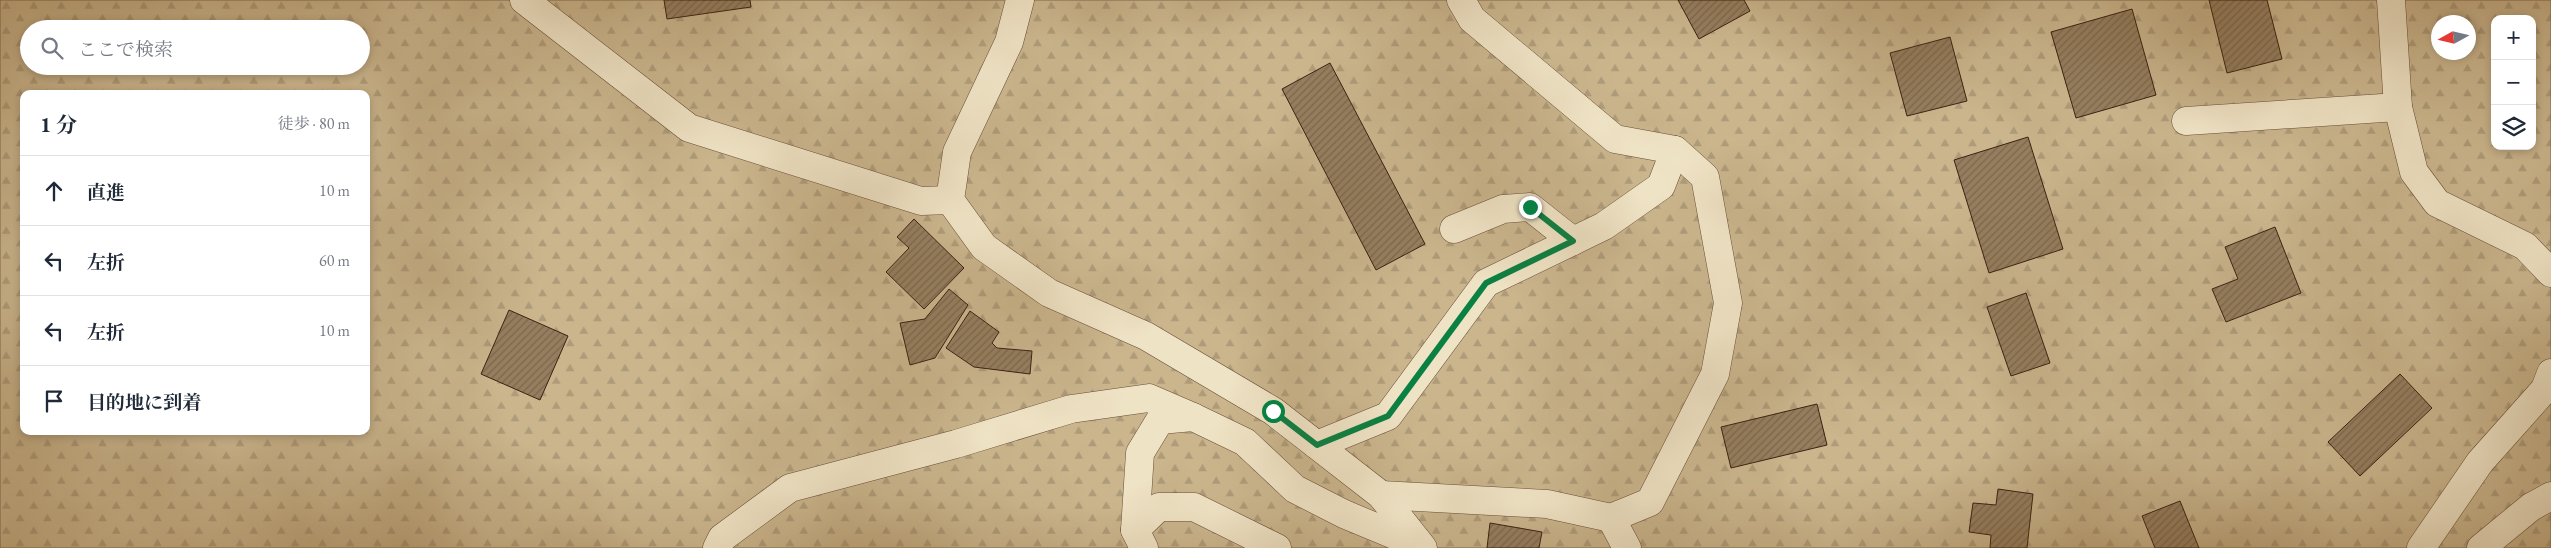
<!DOCTYPE html>
<html lang="ja">
<head>
<meta charset="utf-8">
<style>
	:root { --surface:#fff; --page:#f6f6f7; --text:#1f2937; --muted:#747a83; --line:#e0e1e3 }
	body { margin:0; font-family:"EB Garamond","Noto Serif JP",serif; background:var(--page); color:var(--text) }
	.controls { position:absolute; right:15px; top:15px; display:grid; overflow:hidden; border-radius:10px; box-shadow:0 2px 8px #0003 }
	.controls button { width:45px; height:45px; display:grid; place-items:center; padding:0; border:0; border-bottom:1px solid var(--line); background:var(--surface); color:var(--text); font:25px sans-serif }
	.compass { position:absolute; left:2431px; top:15px; width:45px; height:45px; border-radius:50%; background:var(--surface); box-shadow:0 2px 8px #0003; rotate:262deg }
	.stop { position:absolute; width:15px; height:15px; margin:-11px; border:4px solid #0b8043; border-radius:50%; background:#fff }
	.stop.end { background:#0b8043; border-color:#fff; box-shadow:0 1px 5px #0008 }
	.list { margin:0; padding:0; list-style:none }
	h2 { display:flex; justify-content:space-between; align-items:center; height:65px; margin:0; padding:0 20px; font-size:21px }
	h2 small { font-size:16px; font-weight:400; color:var(--muted) }
	.list li { display:grid; grid-template-columns:32px 1fr auto; gap:15px; align-items:center; box-sizing:border-box; height:70px; padding:0 20px; border-top:1px solid var(--line) }
	.list b { display:block; font-size:19px; white-space:nowrap }
	.list em { font-size:16px; font-style:normal; color:var(--muted) }
	.icon { flex:none; width:28px; height:28px; fill:none; stroke:currentColor; stroke-width:2; stroke-linecap:round; stroke-linejoin:round }
	.map { position:relative; flex:none; width:2551px; height:548px; overflow:hidden }
	.search { position:absolute; background:var(--surface); box-shadow:0 2px 8px #0003; left:20px; top:20px; width:350px; height:55px; display:flex; align-items:center; gap:12px; box-sizing:border-box; padding:0 18px; border-radius:28px; color:var(--muted); font-size:19px }
	.panel { position:absolute; background:var(--surface); box-shadow:0 2px 8px #0003; left:20px; top:90px; width:350px; height:345px; border-radius:10px }
	.map>svg:first-child { display:block }
	.forest { fill:url(#forest-firs); stroke:#846a50; fill-rule:evenodd }
	.building { fill:url(#building-hatch); stroke:#3d2012 }
	.lines { fill:none; stroke-linecap:round; stroke-linejoin:round }
	.minor-casing { stroke:#684d37; stroke-width:29 }
	.minor { stroke:#efe3c5; stroke-width:28 }
	.route { stroke:#0b8043; stroke-width:6 }
</style>
</head>
<body>
<div class="map">
<svg width="2551" height="548" viewBox="0 0 2551 548">
	<defs>
		<pattern id="forest-firs" width="22" height="20" patternUnits="userSpaceOnUse" patternTransform="scale(1.25)"><rect width="22" height="20" fill="#cab58d"/><path d="M5 1l3.5 6h-7zM16 11l3.5 6h-7z" fill="#ae9b79"/></pattern>
		<pattern id="building-hatch" width="6" height="6" patternUnits="userSpaceOnUse" patternTransform="scale(1.25)"><rect width="6" height="6" fill="#957e5f"/><path d="M-1 1l2-2M0 6l6-6M5 7l2-2" fill="none" stroke="#7b674d"/></pattern>
	</defs>
	<rect width="100%" height="100%" fill="#e7d4a6"/>
	<filter id="stains"><feTurbulence type="fractalNoise" baseFrequency=".004" numOctaves="4"/><feColorMatrix values="0 0 0 0 .2 0 0 0 0 .09 0 0 0 0 .02 0 0 0 .5 -.17"/></filter>
	<radialGradient id="worn" r=".72"><stop offset=".6" stop-color="#630" stop-opacity="0"/><stop offset="1" stop-color="#630" stop-opacity=".3"/></radialGradient>
	<path class="forest" d="M0,0H2551V548H0ZM2495,19H2532V146H2495ZM2438,22H2468V52H2438ZM29,29H361V66H29ZM24,94H366V431H24Z"/>
	<g class="building">
		<polygon points="664,0 750,0 751,7 667,19"/>
		<polygon points="1678,0 1744,0 1750,11 1699,39"/>
		<polygon points="2209,0 2267,0 2282,59 2227,73"/>
		<polygon points="2132,9 2156,95 2076,118 2051,32"/>
		<polygon points="1950,37 1967,101 1907,116 1890,53"/>
		<polygon points="1330,63 1425,244 1376,270 1282,89"/>
		<polygon points="2028,137 2063,249 1989,273 1954,160"/>
		<polygon points="914,219 964,268 924,309 886,272 909,248 897,237"/>
		<polygon points="2275,227 2301,293 2226,322 2212,289 2238,279 2225,247"/>
		<polygon points="949,289 968,305 935,358 910,365 900,323 925,319"/>
		<polygon points="2026,293 2050,363 2011,376 1987,307"/>
		<polygon points="509,310 568,336 540,400 481,374"/>
		<polygon points="970,311 999,332 992,343 997,348 1032,351 1030,374 974,367 946,348"/>
		<polygon points="2400,374 2432,408 2360,476 2328,442"/>
		<polygon points="1817,404 1827,445 1731,468 1721,427"/>
		<polygon points="1998,489 2033,494 2027,548 1990,548 1991,535 1969,532 1973,503 1996,505"/>
		<polygon points="2180,501 2199,548 2155,548 2142,516"/>
		<polygon points="1490,523 1542,532 1539,548 1487,548"/>
	</g>
	<g class="lines">
		<g class="minor-casing">
			<g id="minor">
				<polyline points="524,0 689,128 921,201 950,200"/>
				<polyline points="1020,0 1009,42 957,152 950,200 984,247 1049,293 1146,336 1273,411 1381,495 1423,548"/>
				<polyline points="2391,0 2398,107 2414,172 2437,203 2525,246 2551,273"/>
				<polyline points="2186,121 2398,107"/>
				<polyline points="1454,229 1503,209 1530,207 1573,241"/>
				<polyline points="1317,445 1388,416 1486,283 1604,226 1661,186 1675,150"/>
				<polyline points="1381,495 1547,504 1611,518 1650,502 1715,374 1728,303 1705,177 1675,150 1615,139 1472,19 1461,0"/>
				<polyline points="1611,518 1627,548"/>
				<polyline points="1135,530 1159,507 1194,507 1277,548"/>
				<polyline points="717,548 722,538 790,488 956,444 1071,409 1149,398 1193,417"/>
				<polyline points="1144,548 1135,530 1140,453 1160,420 1193,417 1245,442 1295,489 1344,514 1416,544"/>
				<polyline points="2421,548 2480,462 2545,389 2551,373"/>
				<polyline points="2481,548 2531,507 2551,496"/>
			</g>
		</g>
		<use href="#minor" class="minor"/>
	</g>
	<g class="lines">
		<polyline class="route" points="1273,411 1317,445 1388,416 1486,283 1573,241 1530,207"/>
	</g>
	<rect width="100%" height="100%" filter="url(#stains)"/>
	<rect width="100%" height="100%" fill="url(#worn)"/>
</svg>
<div class="controls">
<button>+</button>
<button>−</button>
<button><svg class="icon" aria-label="layers" viewBox="0 0 24 24"><path d="M12 4l9 5-9 5-9-5zM3 14l9 5 9-5"/></svg></button>
</div>
<svg class="compass" viewBox="-18 -18 36 36"><path d="M0-13l5 13h-10z" fill="#e53935"/><path d="M0 13l5-13h-10z" fill="#747a83"/></svg>
<div class="stop" style="left:1273px;top:411px"></div>
<div class="stop end" style="left:1530px;top:207px"></div>
<div class="search"><svg class="icon" aria-label="search" viewBox="0 0 24 24"><circle cx="10" cy="10" r="6"/><path d="M15 15l6 6"/></svg>ここで検索</div>
<section class="panel">
<h2>1 分<small>徒歩 · 80 m</small></h2>
<ul class="list">
<li><svg class="icon" aria-label="ahead" viewBox="0 0 24 24"><path d="M12 20V5M6 11l6-6 6 6"/></svg><div><b>直進</b></div><em>10 m</em></li>
<li><svg class="icon" aria-label="left" viewBox="0 0 24 24"><path d="M17 20v-9H6M10 6l-5 5 5 5"/></svg><div><b>左折</b></div><em>60 m</em></li>
<li><svg class="icon" aria-label="left" viewBox="0 0 24 24"><path d="M17 20v-9H6M10 6l-5 5 5 5"/></svg><div><b>左折</b></div><em>10 m</em></li>
<li><svg class="icon" aria-label="arrive" viewBox="0 0 24 24"><path d="M6 21V4h12l-3 4 3 4H6"/></svg><div><b>目的地に到着</b></div></li>
</ul>
</section>
</div>
</body>
</html>
